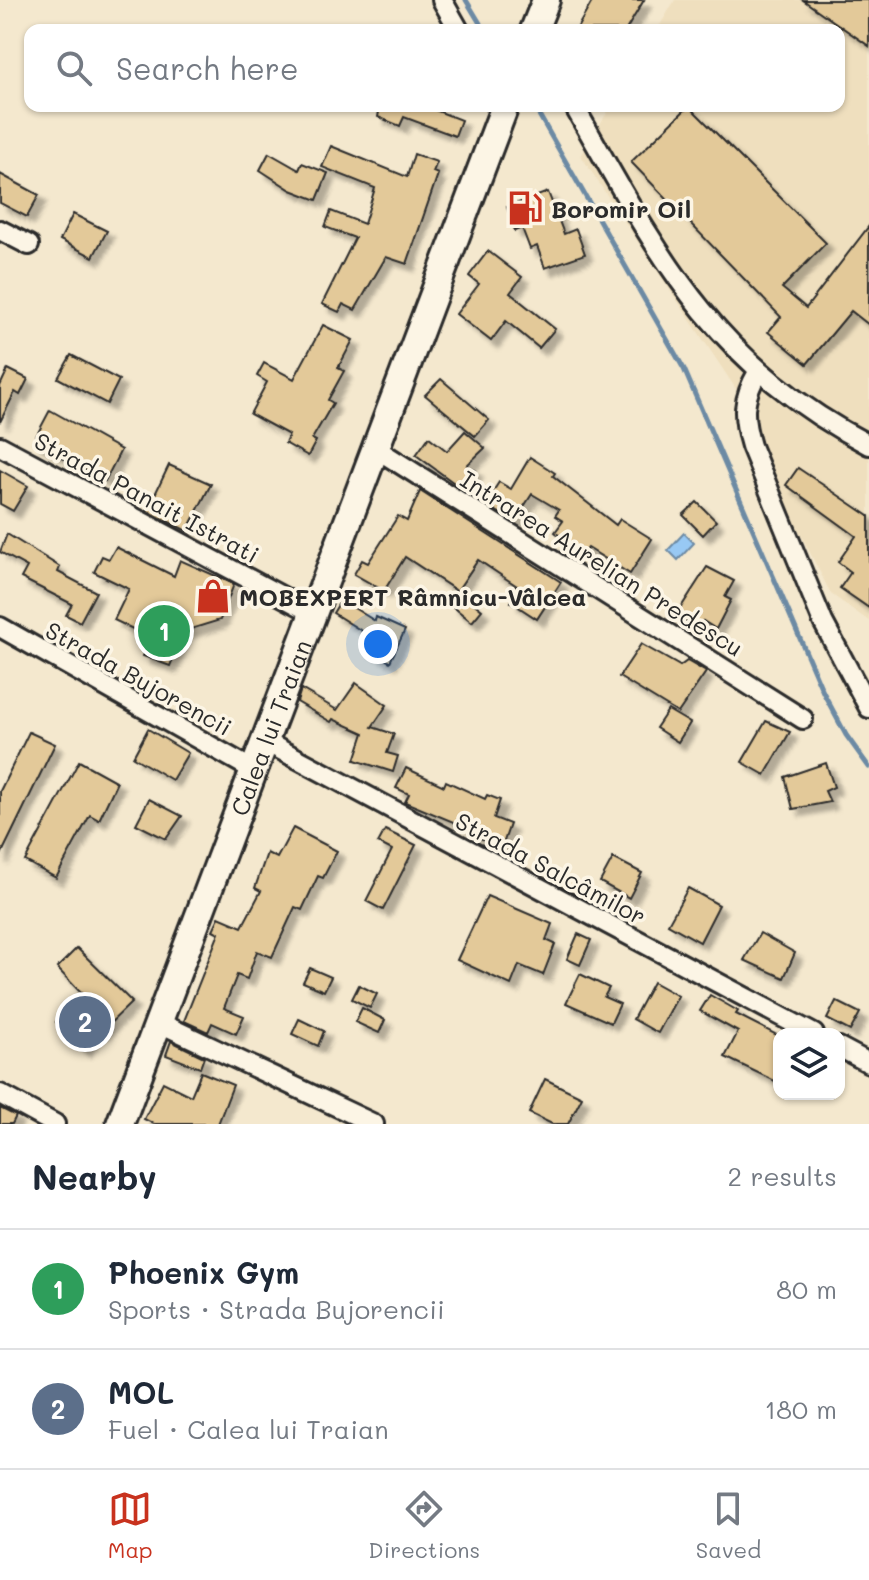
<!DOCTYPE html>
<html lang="en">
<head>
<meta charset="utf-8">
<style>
	:root { --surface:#fff; --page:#f6f6f7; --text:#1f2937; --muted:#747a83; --line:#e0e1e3; --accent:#c8321e }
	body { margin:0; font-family:Mali,sans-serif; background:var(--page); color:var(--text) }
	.controls { position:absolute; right:24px; bottom:24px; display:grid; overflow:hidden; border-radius:16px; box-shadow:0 2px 6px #0004 }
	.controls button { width:72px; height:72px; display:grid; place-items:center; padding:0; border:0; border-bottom:2px solid var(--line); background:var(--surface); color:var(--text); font:40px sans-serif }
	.you { position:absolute; left:378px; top:644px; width:28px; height:28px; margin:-20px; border:6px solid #fff; border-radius:50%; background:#1a73e8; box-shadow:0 0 0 12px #1a73e833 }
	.badge { display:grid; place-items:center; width:52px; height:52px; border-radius:50%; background:var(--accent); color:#fff; font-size:26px; font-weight:700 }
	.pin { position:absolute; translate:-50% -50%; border:4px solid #fff; box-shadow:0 2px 8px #0006 }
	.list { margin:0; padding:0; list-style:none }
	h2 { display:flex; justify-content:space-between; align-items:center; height:104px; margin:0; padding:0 32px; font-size:34px }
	h2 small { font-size:26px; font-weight:400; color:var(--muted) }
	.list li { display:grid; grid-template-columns:52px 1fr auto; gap:24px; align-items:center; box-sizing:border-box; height:120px; padding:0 32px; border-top:2px solid var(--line) }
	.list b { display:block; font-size:30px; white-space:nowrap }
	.list p { margin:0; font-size:26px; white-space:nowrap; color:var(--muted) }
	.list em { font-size:26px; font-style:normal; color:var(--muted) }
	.icon { flex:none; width:44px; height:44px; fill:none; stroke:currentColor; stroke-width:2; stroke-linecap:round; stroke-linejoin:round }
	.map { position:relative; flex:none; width:869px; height:1124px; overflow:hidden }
	.search { position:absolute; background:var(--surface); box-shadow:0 2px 6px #0004; left:24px; right:24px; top:24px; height:88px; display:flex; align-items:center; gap:20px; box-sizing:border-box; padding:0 28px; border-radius:16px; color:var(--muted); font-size:30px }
	.sheet { height:344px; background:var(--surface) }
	nav { display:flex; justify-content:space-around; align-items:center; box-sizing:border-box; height:112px; border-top:2px solid var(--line); background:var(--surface); font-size:22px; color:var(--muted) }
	nav a { display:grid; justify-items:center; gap:4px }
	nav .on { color:var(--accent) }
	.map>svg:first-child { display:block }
	.built { fill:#efdfbe }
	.water { fill:#98c9f4; stroke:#6c8aa4; stroke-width:2 }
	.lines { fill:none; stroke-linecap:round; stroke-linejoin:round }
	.stream { stroke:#6c8aa4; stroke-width:5 }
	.building { fill:#e3c999; stroke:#2b2b2b; stroke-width:2; filter:url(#shadow) }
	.minor-casing { stroke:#2b2b2b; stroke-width:24 }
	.highway-casing { stroke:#2b2b2b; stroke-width:32 }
	.minor { stroke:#fcf5e5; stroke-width:18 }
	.highway { stroke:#fcf5e5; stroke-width:26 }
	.labels { text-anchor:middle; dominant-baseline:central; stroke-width:7; stroke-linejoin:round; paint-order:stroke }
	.poi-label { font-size:24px; font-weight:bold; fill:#2b2b2b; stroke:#fcf5e5; text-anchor:start }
	.street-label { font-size:24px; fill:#2b2b2b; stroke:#fcf5e5 }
</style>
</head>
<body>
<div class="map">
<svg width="869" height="1124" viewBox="0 0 869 1124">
	<defs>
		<filter id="shadow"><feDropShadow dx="7" dy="7" stdDeviation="2" flood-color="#0004"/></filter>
	</defs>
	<rect width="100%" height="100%" fill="#f4e8ce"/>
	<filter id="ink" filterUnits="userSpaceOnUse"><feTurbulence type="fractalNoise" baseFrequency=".0125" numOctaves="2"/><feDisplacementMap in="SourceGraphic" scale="16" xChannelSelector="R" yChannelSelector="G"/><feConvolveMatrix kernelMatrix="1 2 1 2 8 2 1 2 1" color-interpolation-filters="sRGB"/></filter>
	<g filter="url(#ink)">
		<polygon class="built" points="675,0 869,0 869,621 831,594 770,474 756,419 581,156 611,106 839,106 839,30 657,30"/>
		<polygon class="water" points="684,533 694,543 678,560 668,550"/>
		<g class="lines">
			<g class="stream">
				<polyline points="466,0 484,30"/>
				<polyline points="534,106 684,369 823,692 846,735 869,767"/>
			</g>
		</g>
		<g class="building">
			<polygon points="593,0 644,0 626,30 576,30"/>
			<polygon points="803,0 869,0 869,46"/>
			<polygon points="380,106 425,106 461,120 455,136 404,117 400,126 378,117"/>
			<polygon points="689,106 826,243 782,288 806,308 869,226 869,325 851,311 807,364 768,332 781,317 631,162"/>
			<polygon points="331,146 407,177 414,154 437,162 433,172 438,174 407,264 386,257 355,310 343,304 339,312 322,304 355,238 325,227 331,211 364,224 375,188 322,167"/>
			<polygon points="269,153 299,170 302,163 328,173 317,200 291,190 260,170"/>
			<polygon points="0,174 39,195 27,217 0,203"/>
			<polygon points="548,192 564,234 576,229 585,254 545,268 537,246 530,249 522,228 515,231 507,207"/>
			<polygon points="73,214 107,231 93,257 60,240"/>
			<polygon points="488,251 522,277 510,293 555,329 539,348 506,321 491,341 456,314 479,284 469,276"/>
			<polygon points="323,325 353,340 338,368 344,371 328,400 333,403 312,439 316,441 308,456 285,443 289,435 250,414 267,382 257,376 264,363 294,379"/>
			<polygon points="71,355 119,380 107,404 58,378"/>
			<polygon points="8,369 28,379 20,395 15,392 0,422 0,386"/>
			<polygon points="441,379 489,420 475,436 425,395"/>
			<polygon points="50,410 121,450 105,481 33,442"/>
			<polygon points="465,431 485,448 467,465 476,471 461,488 416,455 429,437 447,451"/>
			<polygon points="530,457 555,473 553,476 616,525 620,519 652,539 630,574 588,548 583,554 555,532 563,521 555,516 559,510 532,494 514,522 485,504 499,482 511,489"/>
			<polygon points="169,465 211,484 187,531 147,511"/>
			<polygon points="798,468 869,516 869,608 840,588 851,572 838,562 856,536 786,485"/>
			<polygon points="0,470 28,486 13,511 0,504"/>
			<polygon points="420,491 561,582 537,619 511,602 520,588 478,560 457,591 405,557 384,591 354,574 362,560 368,563 398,516 407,521"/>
			<polygon points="697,502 716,521 703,535 683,515"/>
			<polygon points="7,534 60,567 58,572 96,592 80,622 66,615 72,604 21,578 27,567 0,552"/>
			<polygon points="116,547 174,576 180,560 234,584 220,620 184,631 170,666 143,656 150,637 114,620 129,589 94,572 102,556 109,559"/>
			<polygon points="707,567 734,581 725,597 731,600 716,629 703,621 699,628 676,615"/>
			<polygon points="461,593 482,610 472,622 451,605"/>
			<polygon points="341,600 375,621 376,617 405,630 390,662 362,648 368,635 333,613"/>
			<polygon points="641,644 680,666 687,661 706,672 678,713 619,677"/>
			<polygon points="356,683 387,705 372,727 394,734 387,753 398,756 393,772 355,760 364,733 333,719 331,722 297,702 301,689 337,710"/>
			<polygon points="668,710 690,723 678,742 656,728"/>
			<polygon points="766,721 790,732 765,775 742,762"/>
			<polygon points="148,729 188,753 172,780 133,757"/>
			<polygon points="29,732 55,744 0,857 0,791"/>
			<polygon points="79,761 117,782 99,820 90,815 56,878 25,861"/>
			<polygon points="826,763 834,787 825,791 830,802 793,809 785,777"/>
			<polygon points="406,768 444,786 446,781 485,799 487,795 500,800 494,818 510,824 502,847 472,835 473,830 405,802 409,794 396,788"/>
			<polygon points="149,799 182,816 166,839 136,824"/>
			<polygon points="293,828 337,851 323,878 318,876 302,910 295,907 272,957 257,951 247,979 237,975 224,1008 244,1016 236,1034 212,1023 208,1032 184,1021 219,933 213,930 219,917 242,927 261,891 255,888 267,853 277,858"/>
			<polygon points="385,830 416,845 383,910 366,901 392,850 378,843"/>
			<polygon points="613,858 642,873 629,898 600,882"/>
			<polygon points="688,888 719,905 700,942 668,924"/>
			<polygon points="487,896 552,924 546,940 555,944 543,975 519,965 511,985 457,960"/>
			<polygon points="760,933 795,953 784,978 744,960"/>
			<polygon points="578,934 591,940 580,965 567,959"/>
			<polygon points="77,948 132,1002 102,1031 97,1029 83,1050 56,1022 83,995 57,968"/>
			<polygon points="310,968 331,977 324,991 303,982"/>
			<polygon points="580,974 609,988 604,997 620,1004 611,1023 566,1003"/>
			<polygon points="653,982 678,996 658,1033 633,1019"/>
			<polygon points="359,985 377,994 370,1008 352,999"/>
			<polygon points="710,995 738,1011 736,1014 779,1036 779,1083 725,1057 738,1032 700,1011"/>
			<polygon points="836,1001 860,1013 850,1031 827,1019"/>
			<polygon points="362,1008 385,1020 379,1033 355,1022"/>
			<polygon points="299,1019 324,1031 318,1046 292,1034"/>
			<polygon points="171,1041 204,1057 200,1068 166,1055"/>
			<polygon points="201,1072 233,1085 218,1124 154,1124 144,1119 163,1082 191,1096"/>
			<polygon points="545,1079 582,1097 568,1124 552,1124 529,1113"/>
			<polygon points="0,1108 16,1116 12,1124 0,1124"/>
		</g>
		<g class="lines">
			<g class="minor-casing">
				<g id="minor">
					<polyline points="442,0 459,30"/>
					<path d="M574,106C658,254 712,363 869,445"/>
					<polyline points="0,230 29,245"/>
					<path d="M758,372C742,399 742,416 751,446L823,622L869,708"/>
					<polyline points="0,446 313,613"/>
					<polyline points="375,448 803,719"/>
					<polyline points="0,627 255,771"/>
					<polyline points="266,742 814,1034"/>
					<polyline points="160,1023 374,1124"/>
					<polyline points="839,1047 869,1063"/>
					<polyline points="0,1094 55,1124"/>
				</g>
			</g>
			<g class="highway-casing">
				<g id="highway">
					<polyline points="534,30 546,0"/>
					<path id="s1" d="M120,1124L505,106"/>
				</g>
			</g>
			<use href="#minor" class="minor"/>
			<use href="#highway" class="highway"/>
		</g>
	</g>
	<defs>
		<g id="fuel-bare" transform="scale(2.76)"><path d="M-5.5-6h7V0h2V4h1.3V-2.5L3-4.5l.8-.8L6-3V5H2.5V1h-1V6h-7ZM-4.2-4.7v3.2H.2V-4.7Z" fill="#c8321e" stroke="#fcf5e5" stroke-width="2.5" paint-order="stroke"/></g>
		<g id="shop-bare" transform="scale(2.76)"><path d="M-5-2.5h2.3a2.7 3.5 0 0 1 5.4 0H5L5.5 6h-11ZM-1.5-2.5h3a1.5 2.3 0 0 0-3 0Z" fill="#c8321e" stroke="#fcf5e5" stroke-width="2.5" paint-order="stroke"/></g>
	</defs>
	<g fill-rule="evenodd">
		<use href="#fuel-bare" x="525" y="208"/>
		<use href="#shop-bare" x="213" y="596"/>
	</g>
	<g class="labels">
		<g class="poi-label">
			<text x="551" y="208">Boromir Oil</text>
			<text x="239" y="596">MOBEXPERT Râmnicu-Vâlcea</text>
		</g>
		<g class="street-label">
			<text transform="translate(147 497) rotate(28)">Strada Panait Istrati</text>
			<text transform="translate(602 563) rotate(32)">Intrarea Aurelian Predescu</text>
			<text transform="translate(139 678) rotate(29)">Strada Bujorencii</text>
			<text stroke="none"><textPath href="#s1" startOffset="424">Calea lui Traian</textPath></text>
			<text transform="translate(551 868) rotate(28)">Strada Salcâmilor</text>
		</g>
	</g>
</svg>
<div class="controls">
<button><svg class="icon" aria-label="layers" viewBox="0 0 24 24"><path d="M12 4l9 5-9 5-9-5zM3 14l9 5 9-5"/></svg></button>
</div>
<div class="you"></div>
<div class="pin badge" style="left:164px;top:631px;background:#2e9e5b">1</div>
<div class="pin badge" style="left:85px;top:1022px;background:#5c6f8a">2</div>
<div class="search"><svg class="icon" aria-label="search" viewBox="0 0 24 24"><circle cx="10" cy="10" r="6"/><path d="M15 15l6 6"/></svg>Search here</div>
</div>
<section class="sheet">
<h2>Nearby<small>2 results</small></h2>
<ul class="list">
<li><span class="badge" style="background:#2e9e5b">1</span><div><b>Phoenix Gym</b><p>Sports · Strada Bujorencii</p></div><em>80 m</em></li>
<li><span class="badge" style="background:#5c6f8a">2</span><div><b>MOL</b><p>Fuel · Calea lui Traian</p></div><em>180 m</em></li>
</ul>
</section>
<nav>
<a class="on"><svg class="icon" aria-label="map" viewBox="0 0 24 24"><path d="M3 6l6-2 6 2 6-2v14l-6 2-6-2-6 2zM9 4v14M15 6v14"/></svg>Map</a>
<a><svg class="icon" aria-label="directions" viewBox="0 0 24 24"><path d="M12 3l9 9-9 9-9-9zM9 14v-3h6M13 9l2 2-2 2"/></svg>Directions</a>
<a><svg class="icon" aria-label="saved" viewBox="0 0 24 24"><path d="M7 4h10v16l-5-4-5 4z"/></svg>Saved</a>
</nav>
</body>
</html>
